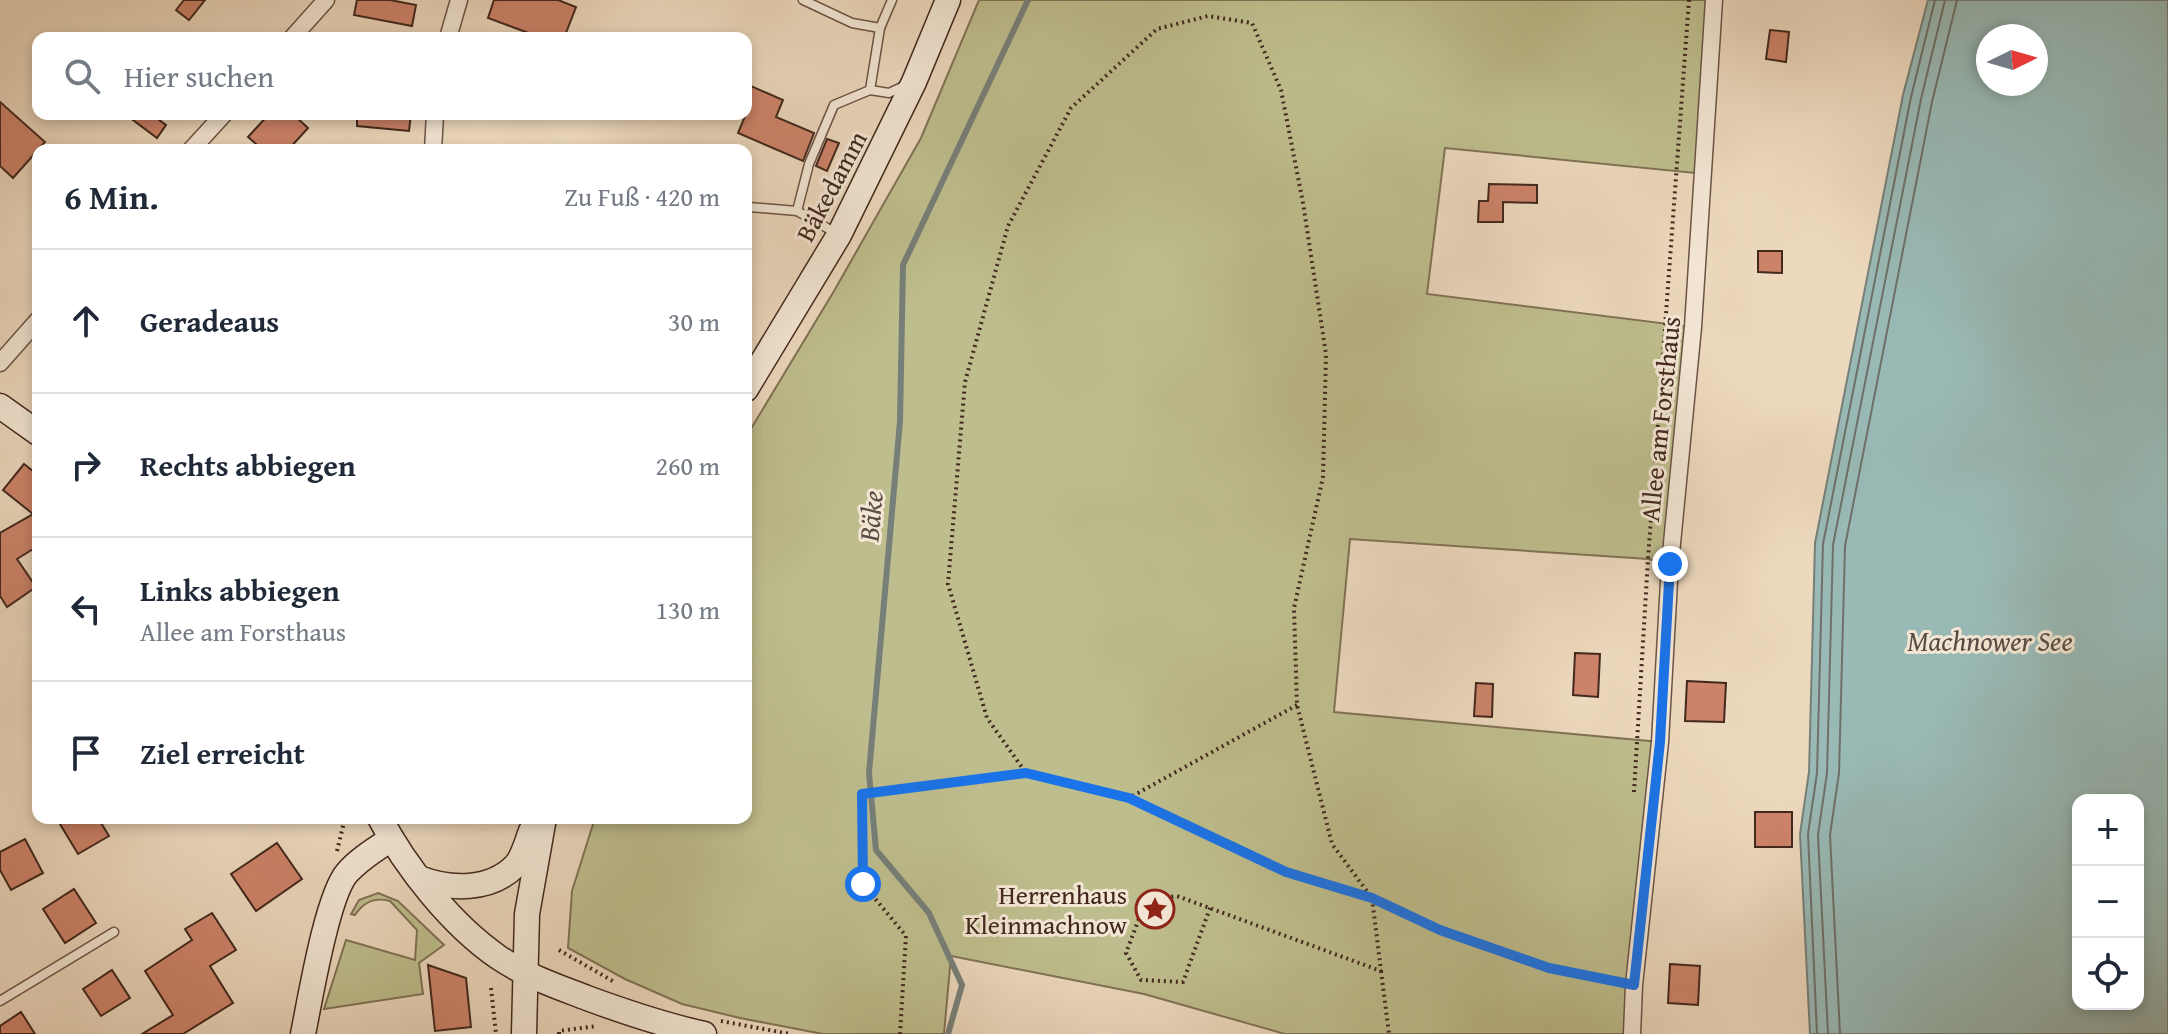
<!DOCTYPE html>
<html lang="de">
<head>
<meta charset="utf-8">
<style>
	:root { --surface:#fff; --page:#f2f2f3; --text:#1f2937; --muted:#747a83; --line:#e0e1e3 }
	body { margin:0; font-family:"Gentium Book Plus",serif; background:var(--page); color:var(--text) }
	.controls { position:absolute; right:24px; bottom:24px; display:grid; overflow:hidden; border-radius:16px; box-shadow:0 4px 12px #0003 }
	.controls button { width:72px; height:72px; display:grid; place-items:center; padding:0; border:0; border-bottom:2px solid var(--line); background:var(--surface); color:var(--text); font:40px sans-serif }
	.compass { position:absolute; left:1976px; top:24px; width:72px; height:72px; border-radius:50%; background:var(--surface); box-shadow:0 4px 12px #0003; rotate:85deg }
	.stop { position:absolute; width:24px; height:24px; margin:-18px; border:6px solid #1a73e8; border-radius:50%; background:#fff }
	.stop.end { background:#1a73e8; border-color:#fff; box-shadow:0 2px 8px #0008 }
	.list { margin:0; padding:0; list-style:none }
	h2 { display:flex; justify-content:space-between; align-items:center; height:104px; margin:0; padding:0 32px; font-size:34px }
	h2 small { font-size:26px; font-weight:400; color:var(--muted) }
	.list li { display:grid; grid-template-columns:52px 1fr auto; gap:24px; align-items:center; box-sizing:border-box; height:144px; padding:0 32px; border-top:2px solid var(--line) }
	.list b { display:block; font-size:30px; white-space:nowrap }
	.list p { margin:0; font-size:26px; white-space:nowrap; color:var(--muted) }
	.list em { font-size:26px; font-style:normal; color:var(--muted) }
	.icon { flex:none; width:44px; height:44px; fill:none; stroke:currentColor; stroke-width:2; stroke-linecap:round; stroke-linejoin:round }
	.map { position:relative; flex:none; width:2168px; height:1034px; overflow:hidden }
	.search { position:absolute; background:var(--surface); box-shadow:0 4px 12px #0003; left:32px; top:32px; width:720px; height:88px; display:flex; align-items:center; gap:20px; box-sizing:border-box; padding:0 28px; border-radius:16px; color:var(--muted); font-size:30px }
	.panel { position:absolute; background:var(--surface); box-shadow:0 4px 12px #0003; left:32px; top:144px; width:720px; height:680px; border-radius:16px }
	.map>svg:first-child { display:block }
	.green { fill:#bebd8d; stroke:#807255; stroke-width:2 }
	.water { fill:#99b9b5; stroke:#767f78; stroke-width:2; fill-rule:evenodd }
	.lines { fill:none; stroke-linecap:round; stroke-linejoin:round }
	.shore { stroke:#6e7069; stroke-width:2 }
	.stream { stroke:#767f78; stroke-width:6 }
	.building { fill:#cd836a; stroke:#42281d; stroke-width:2 }
	.lane-casing { stroke:#6c5445; stroke-width:11 }
	.street-casing { stroke:#6c5445; stroke-width:19 }
	.secondary-casing { stroke:#42281d; stroke-width:27 }
	.path { stroke:#42281d; stroke-width:4; stroke-dasharray:2 4; stroke-linecap:butt }
	.lane { stroke:#f3e6d4; stroke-width:8 }
	.street { stroke:#f3e6d4; stroke-width:16 }
	.secondary { stroke:#f3e6d4; stroke-width:24 }
	.route { stroke:#1a73e8; stroke-width:10 }
	.labels { text-anchor:middle; dominant-baseline:central; stroke-width:6; stroke-linejoin:round; paint-order:stroke }
	.street-label { font-size:26px; fill:#42281d; stroke:#f3e6d4 }
	.poi-label { font-size:26px; fill:#42281d; stroke:#f3e6d4; text-anchor:end }
	.water-label { font-size:28px; font-style:italic; fill:#584c43; stroke:#f3e6d4 }
</style>
</head>
<body>
<div class="map">
<svg width="2168" height="1034" viewBox="0 0 2168 1034">
	<rect width="100%" height="100%" fill="#ecd8bd"/>
	<filter id="stains"><feTurbulence type="fractalNoise" baseFrequency=".0025" numOctaves="4"/><feColorMatrix values="0 0 0 0 .2 0 0 0 0 .09 0 0 0 0 .02 0 0 0 .5 -.17"/></filter>
	<radialGradient id="worn" r=".72"><stop offset=".6" stop-color="#630" stop-opacity="0"/><stop offset="1" stop-color="#630" stop-opacity=".3"/></radialGradient>
	<g class="green">
		<polygon points="979,0 1714,0 1705,174 1445,148 1427,294 1693,327 1670,564 1648,559 1350,539 1334,712 1660,742 1632,1034 1285,1034 1144,994 951,956 944,1034 823,1034 740,1018 682,1004 625,979 568,948 572,891 595,818 746,818 746,437 834,291 921,138"/>
		<path d="M378,893L398,901L444,945L419,963L423,994L324,1009L346,940L415,960L417,930L390,901C375,897 364,901 355,915L351,914L359,900Z"/>
	</g>
	<path class="water" d="M1928,0H2168V1034H1810L1800,834L1809,772L1815,543L1903,95ZM1988,36H2036V84H1988ZM2078,800H2138V1004H2078Z"/>
	<g class="lines">
		<g class="shore">
			<polyline points="1817,1034 1808,834 1817,773 1823,544 1911,97 1935,0"/>
			<polyline points="1828,1034 1818,835 1827,773 1833,545 1921,99 1945,0"/>
			<polyline points="1840,1034 1830,835 1839,773 1845,546 1932,102 1957,0"/>
		</g>
		<polyline class="stream" points="948,1034 962,985 929,913 876,850 869,773 900,421 903,265 1028,0"/>
	</g>
	<g class="building">
		<polygon points="184,0 205,0 189,20 176,10"/>
		<polygon points="357,0 390,0 416,5 412,26 354,15"/>
		<polygon points="494,0 558,0 576,7 564,38 542,38 488,18"/>
		<polygon points="1770,30 1789,32 1786,62 1766,59"/>
		<polygon points="746,84 783,100 776,117 814,133 803,161 738,133 746,114"/>
		<polygon points="0,102 45,142 13,178 0,166"/>
		<polygon points="125,114 151,114 166,125 157,138"/>
		<polygon points="269,114 293,114 308,128 288,150 263,150 248,137"/>
		<polygon points="357,114 411,114 409,131 357,126"/>
		<polygon points="827,139 839,143 827,171 816,166"/>
		<polygon points="1489,184 1537,185 1537,203 1503,202 1503,222 1478,222 1479,201 1488,201"/>
		<polygon points="1758,251 1782,251 1782,273 1758,272"/>
		<polygon points="24,464 38,475 38,546 17,559 36,587 7,607 0,596 0,533 33,514 3,490"/>
		<polygon points="1575,653 1600,654 1598,697 1573,695"/>
		<polygon points="1687,681 1726,683 1724,722 1685,721"/>
		<polygon points="1476,683 1493,684 1492,717 1474,716"/>
		<rect x="1755" y="812" width="37" height="35"/>
		<polygon points="70,818 98,818 109,836 78,854 60,824"/>
		<polygon points="25,839 43,873 11,890 0,870 0,852"/>
		<polygon points="277,843 302,879 256,911 231,874"/>
		<polygon points="74,889 96,923 65,943 43,909"/>
		<polygon points="212,913 236,950 210,966 233,1003 183,1034 142,1034 173,1015 145,971 192,940 185,929"/>
		<polygon points="1670,964 1700,966 1698,1005 1668,1003"/>
		<polygon points="428,965 466,978 471,1027 435,1031"/>
		<polygon points="112,970 130,998 101,1016 83,989"/>
		<polygon points="21,1012 35,1034 0,1034 0,1026"/>
	</g>
	<g class="lines">
		<g class="lane-casing">
			<g id="lane">
				<polyline points="803,0 852,23 880,28 892,0"/>
				<polyline points="870,90 880,28"/>
				<polyline points="749,207 797,211"/>
				<polyline points="836,233 797,211 809,164 834,105 870,90 889,93 906,85"/>
				<polyline points="0,1001 114,932"/>
			</g>
		</g>
		<g class="street-casing">
			<g id="street">
				<polyline points="292,38 326,0"/>
				<polyline points="448,38 459,0"/>
				<polyline points="191,150 224,114"/>
				<polyline points="433,150 435,114"/>
				<polyline points="0,363 38,320"/>
				<polyline points="1632,1034 1634,985 1660,742 1670,564 1693,327 1714,0"/>
			</g>
		</g>
		<g class="secondary-casing">
			<g id="secondary">
				<polyline points="746,389 839,235 914,82 948,0"/>
				<polyline points="0,406 38,433"/>
				<path d="M380,818C406,868 452,925 498,957C526,976 556,986 587,998C625,1012 664,1025 704,1034"/>
				<path d="M419,878C450,890 490,891 515,866C523,858 527,841 531,831"/>
				<path d="M303,1034C310,1000 327,896 347,873C359,859 376,849 391,839"/>
				<polyline points="524,1034 527,914 544,818"/>
			</g>
		</g>
		<g class="path">
			<polyline points="1297,705 1129,798 1026,773 987,718 948,584 965,382 1008,226 1071,108 1157,29 1208,16 1252,23 1281,90 1303,203 1326,354 1323,477 1294,608 1297,705 1332,844 1372,898 1440,930 1549,968 1616,983"/>
			<polyline points="1634,792 1648,559 1689,0"/>
			<polyline points="1129,798 1286,872 1372,898 1381,971 1177,896 1146,900 1126,953 1141,980 1183,982 1210,908"/>
			<polyline points="337,851 345,818"/>
			<polyline points="559,950 616,983"/>
			<polyline points="1381,971 1389,1034"/>
			<polyline points="491,988 496,1034"/>
			<polyline points="721,1021 790,1034"/>
			<polyline points="559,1034 559,1031 597,1026"/>
			<polyline points="900,1034 906,936 863,884 862,794 1026,773"/>
		</g>
		<use href="#lane" class="lane"/>
		<use href="#street" class="street"/>
		<use href="#secondary" class="secondary"/>
	</g>
	<g class="lines">
		<polyline class="route" points="863,884 862,794 1026,773 1129,798 1286,872 1372,898 1440,930 1549,968 1634,985 1660,742 1670,564"/>
	</g>
	<defs>
		<g id="sight-ring" transform="scale(2)"><circle r="9.5" fill="#f3e6d4" stroke="#8f2418" stroke-width="1.5"/><path d="M0-6L1.8-2.2L6-1.7L2.9 1.2L3.7 5.4L0 3.3L-3.7 5.4L-2.9 1.2L-6-1.7L-1.8-2.2Z" fill="#8f2418"/></g>
	</defs>
	<g fill-rule="evenodd">
		<use href="#sight-ring" x="1155" y="909"/>
	</g>
	<g class="labels">
		<g class="street-label">
			<text transform="translate(831 186) rotate(-62)">Bäkedamm</text>
			<text transform="translate(1660 419) rotate(-84)">Allee am Forsthaus</text>
		</g>
		<g class="poi-label">
			<text x="1127" y="894">Herrenhaus<tspan x="1127" dy="30">Kleinmachnow</tspan></text>
		</g>
		<g class="water-label">
			<text transform="translate(870 516) rotate(-85)">Bäke</text>
			<text x="1990" y="640">Machnower See</text>
		</g>
	</g>
	<rect width="100%" height="100%" filter="url(#stains)"/>
	<rect width="100%" height="100%" fill="url(#worn)"/>
</svg>
<div class="controls">
<button>+</button>
<button>−</button>
<button><svg class="icon" aria-label="locate" viewBox="0 0 24 24"><circle cx="12" cy="12" r="6"/><path d="M12 2v4M12 18v4M2 12h4M18 12h4"/></svg></button>
</div>
<svg class="compass" viewBox="-18 -18 36 36"><path d="M0-13l5 13h-10z" fill="#e53935"/><path d="M0 13l5-13h-10z" fill="#747a83"/></svg>
<div class="stop" style="left:863px;top:884px"></div>
<div class="stop end" style="left:1670px;top:564px"></div>
<div class="search"><svg class="icon" aria-label="search" viewBox="0 0 24 24"><circle cx="10" cy="10" r="6"/><path d="M15 15l6 6"/></svg>Hier suchen</div>
<section class="panel">
<h2>6 Min.<small>Zu Fuß · 420 m</small></h2>
<ul class="list">
<li><svg class="icon" aria-label="ahead" viewBox="0 0 24 24"><path d="M12 20V5M6 11l6-6 6 6"/></svg><div><b>Geradeaus</b></div><em>30 m</em></li>
<li><svg class="icon" aria-label="right" viewBox="0 0 24 24"><path d="M7 20v-9h11M14 6l5 5-5 5"/></svg><div><b>Rechts abbiegen</b></div><em>260 m</em></li>
<li><svg class="icon" aria-label="left" viewBox="0 0 24 24"><path d="M17 20v-9H6M10 6l-5 5 5 5"/></svg><div><b>Links abbiegen</b><p>Allee am Forsthaus</p></div><em>130 m</em></li>
<li><svg class="icon" aria-label="arrive" viewBox="0 0 24 24"><path d="M6 21V4h12l-3 4 3 4H6"/></svg><div><b>Ziel erreicht</b></div></li>
</ul>
</section>
</div>
</body>
</html>
